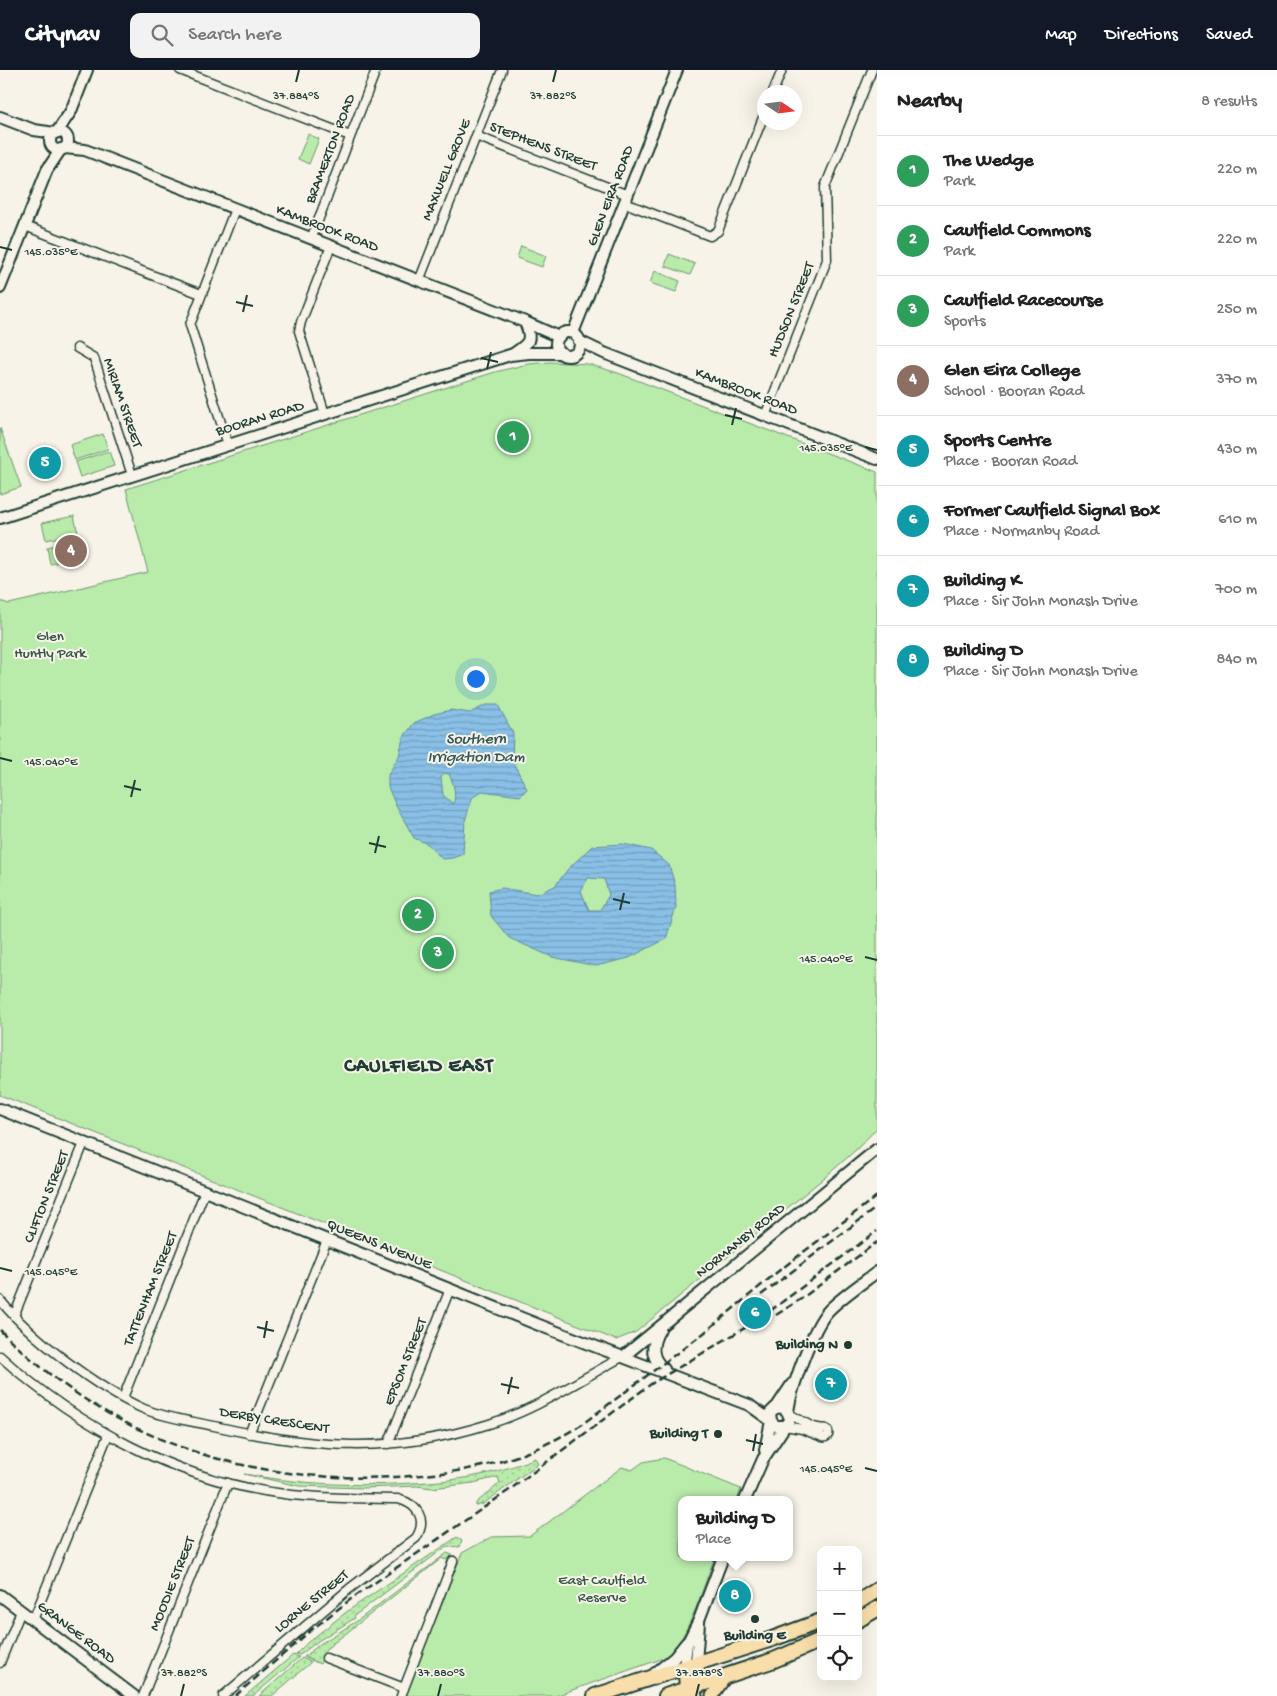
<!DOCTYPE html>
<html lang="en">
<head>
<meta charset="utf-8">
<style>
	:root { --surface:#fff; --page:#f2f2f2; --text:#222; --muted:#767676; --line:#e0e0e0; --accent:#111827 }
	body { margin:0; font-family:"Gochi Hand",sans-serif; background:var(--page); color:var(--text) }
	.controls { position:absolute; right:15px; bottom:15px; display:grid; overflow:hidden; border-radius:10px; box-shadow:0 5px 20px #0002 }
	.controls button { width:45px; height:45px; display:grid; place-items:center; padding:0; border:0; border-bottom:1px solid var(--line); background:var(--surface); color:var(--text); font:25px sans-serif }
	.compass { position:absolute; left:757px; top:15px; width:45px; height:45px; border-radius:50%; background:var(--surface); box-shadow:0 5px 20px #0002; rotate:103deg }
	.you { position:absolute; left:475px; top:608px; width:18px; height:18px; margin:-12px; border:4px solid #fff; border-radius:50%; background:#1a73e8; box-shadow:0 0 0 8px #1a73e833 }
	.badge { display:grid; place-items:center; width:32px; height:32px; border-radius:50%; background:var(--accent); color:#fff; font-size:16px; font-weight:700 }
	.pin { position:absolute; translate:-50% -50%; border:2px solid #fff; box-shadow:0 1px 5px #0006 }
	.popup { position:absolute; left:678px; top:1426px; width:115px; height:65px; box-sizing:border-box; display:grid; place-content:center; border-radius:10px; background:var(--surface); filter:drop-shadow(0 1px 4px #0005); font-size:16px; white-space:nowrap; color:var(--muted) }
	.popup b { font-size:19px; color:var(--text) }
	.popup::after { content:''; position:absolute; left:50%; top:100%; margin-left:-10px; border:10px solid transparent; border-top-color:var(--surface) }
	.list { margin:0; padding:0; list-style:none }
	h2 { display:flex; justify-content:space-between; align-items:center; height:65px; margin:0; padding:0 20px; font-size:21px }
	h2 small { font-size:16px; font-weight:400; color:var(--muted) }
	.list li { display:grid; grid-template-columns:32px 1fr auto; gap:15px; align-items:center; box-sizing:border-box; height:70px; padding:0 20px; border-top:1px solid var(--line) }
	.list b { display:block; font-size:19px; white-space:nowrap }
	.list p { margin:0; font-size:16px; white-space:nowrap; color:var(--muted) }
	.list em { font-size:16px; font-style:normal; color:var(--muted) }
	.icon { flex:none; width:28px; height:28px; fill:none; stroke:currentColor; stroke-width:2; stroke-linecap:round; stroke-linejoin:round }
	.map { position:relative; flex:none; width:877px; height:1626px; overflow:hidden }
	header { display:flex; align-items:center; gap:30px; box-sizing:border-box; height:70px; padding:0 25px; background:var(--accent); color:#fff }
	header strong { font-size:24px }
	nav { display:flex; gap:28px; margin-inline-start:auto; font-size:18px }
	.search { width:350px; height:45px; background:var(--page); display:flex; align-items:center; gap:12px; box-sizing:border-box; padding:0 18px; border-radius:10px; color:var(--muted); font-size:19px }
	main { display:flex }
	aside { flex:1; background:var(--surface) }
	.map>svg:first-child { display:block }
	.grass { fill:url(#grass-dots); stroke:#6c946f }
	.park { fill:#b9ebaa; stroke:#6c946f }
	.water { fill:url(#water-rules); stroke:#5f8c9f; fill-rule:evenodd }
	.lines { fill:none; stroke-linecap:round; stroke-linejoin:round }
	.street-casing { stroke:#1f3d34; stroke-width:11 }
	.secondary-casing { stroke:#1f3d34; stroke-width:14 }
	.primary-casing { stroke:#1f3d34; stroke-width:15 }
	.highway-casing { stroke:#1f3d34; stroke-width:18 }
	.street { stroke:#f7f3e8; stroke-width:8 }
	.secondary { stroke:#f7f3e8; stroke-width:10 }
	.primary { stroke:#f8deab; stroke-width:11 }
	.highway { stroke:#f8deab; stroke-width:14 }
	.rail { stroke:#1f3d34; stroke-width:2.5; stroke-dasharray:8 4; stroke-linecap:butt }
	.ticks { fill:none; stroke:#1f3d34; stroke-width:2 }
	.poi-dot { fill:#1f3d34; stroke:#f7f3e8; stroke-width:2 }
	.labels { text-anchor:middle; dominant-baseline:central; stroke-width:4; stroke-linejoin:round; paint-order:stroke }
	.street-label { font-size:15px; fill:#1f3d34; stroke:#f7f3e8 }
	.park-label { font-size:15px; fill:#365746; stroke:#f7f3e8 }
	.poi-label { font-size:15px; font-weight:bold; fill:#1f3d34; stroke:#f7f3e8; text-anchor:end }
	.water-label { font-size:16px; font-style:italic; fill:#345758; stroke:#f7f3e8 }
	.district-label { font-size:20px; font-weight:bold; letter-spacing:1px; fill:#1f3d34; stroke:#f7f3e8 }
	.ticks-label { font-size:12px; text-anchor:middle; fill:#1f3d34; stroke:#f7f3e8; stroke-width:4; stroke-linejoin:round; paint-order:stroke }
</style>
</head>
<body>
<header>
<strong>Citynav</strong>
<div class="search"><svg class="icon" aria-label="search" viewBox="0 0 24 24"><circle cx="10" cy="10" r="6"/><path d="M15 15l6 6"/></svg>Search here</div>
<nav><a>Map</a><a>Directions</a><a>Saved</a></nav>
</header>
<main>
<div class="map">
<svg width="877" height="1626" viewBox="0 0 877 1626">
	<defs>
		<pattern id="grass-dots" width="8" height="8" patternUnits="userSpaceOnUse" patternTransform="scale(1.25)"><rect width="8" height="8" fill="#b9ebaa"/><path d="M2 2h.1M6 6h.1" fill="none" stroke="#9fca93" stroke-width="1.8" stroke-linecap="round"/></pattern>
		<pattern id="water-rules" width="6" height="5" patternUnits="userSpaceOnUse" patternTransform="scale(1.25)"><rect width="6" height="5" fill="#8ac0e7"/><path d="M0 2.5h6" fill="none" stroke="#709dbc"/></pattern>
	</defs>
	<rect width="100%" height="100%" fill="#f7f3e8"/>
	<filter id="ink" filterUnits="userSpaceOnUse"><feTurbulence type="fractalNoise" baseFrequency=".02" numOctaves="2"/><feDisplacementMap in="SourceGraphic" scale="10" xChannelSelector="R" yChannelSelector="G"/><feConvolveMatrix kernelMatrix="1 2 1 2 8 2 1 2 1" color-interpolation-filters="sRGB"/></filter>
	<g filter="url(#ink)">
		<g class="grass">
			<path d="M535,1388L538,1394L483,1434L476,1436V1433L500,1413L498,1407L473,1413L432,1418L417,1416L363,1418L299,1416L244,1404C300,1414 355,1417 412,1413C455,1411 495,1405 535,1388Z"/>
			<polygon points="457,1467 462,1471 459,1477 447,1476 354,1546 355,1548 318,1571 300,1585 296,1584 308,1572 349,1540"/>
			<polygon points="447,1483 455,1486 445,1490 442,1488 326,1579 320,1594 304,1587 320,1574 357,1551"/>
			<polygon points="293,1585 299,1587 253,1626 245,1626"/>
			<polygon points="302,1588 311,1592 272,1626 259,1626"/>
		</g>
		<g class="park">
			<polygon points="308,64 319,69 309,94 298,89"/>
			<polygon points="521,176 546,186 542,197 517,188"/>
			<polygon points="669,184 695,194 690,205 665,196"/>
			<polygon points="655,201 680,211 676,222 650,213"/>
			<polygon points="550,292 588,294 618,303 877,402 877,1058 857,1079 824,1108 636,1262 616,1270 0,1025 0,531 9,534 148,502 126,419 495,302 528,294"/>
			<polygon points="0,358 21,417 0,424"/>
			<polygon points="103,364 108,379 75,390 70,375"/>
			<polygon points="109,381 114,396 80,407 75,392"/>
			<polygon points="74,446 78,463 46,470 42,453"/>
			<polygon points="80,470 84,487 50,494 47,477"/>
			<path d="M664,1388L741,1419L737,1430H681V1487H715C702,1518 691,1564 667,1587L555,1626H405L462,1483L491,1467L530,1466L622,1397L632,1400L643,1392Z"/>
		</g>
		<g class="water">
			<path d="M486,635H498L513,663L512,690L527,719L520,726L482,721L472,728L465,751L463,784L453,788L442,789L428,774L414,768L396,736L388,717V705L399,686L403,668L414,653L434,644L451,640L470,643ZM444,703L449,704C453,712 457,725 453,734L443,725L441,708Z"/>
			<path d="M623,774L651,780L669,795L675,815L676,837L666,869L629,888L596,896L552,887L509,868L491,846L489,821L502,818L537,824L555,816L568,799L592,776ZM588,808L604,809L609,825L600,840H589L581,821Z"/>
		</g>
		<g class="lines">
			<g class="street-casing">
				<g id="street">
					<polyline points="180,0 350,66"/>
					<polyline points="773,22 782,0"/>
					<polyline points="476,66 628,125"/>
					<polyline points="625,133 710,166 718,161 764,45"/>
					<polyline points="25,156 201,224"/>
					<polyline points="311,169 376,0"/>
					<polyline points="419,211 502,0"/>
					<polyline points="77,278 94,288 132,405"/>
					<polyline points="325,344 299,261 301,252 331,176"/>
					<polyline points="765,346 827,190 825,117 872,0"/>
					<polyline points="228,375 190,255 235,139"/>
					<path d="M0,1230C31,1268 98,1319 144,1339C166,1348 191,1351 214,1356C312,1378 391,1385 489,1354C538,1339 579,1310 624,1286"/>
					<polyline points="14,1246 84,1073"/>
					<path d="M0,1286C78,1357 179,1411 284,1424C322,1429 360,1428 398,1429C417,1434 428,1449 416,1468L349,1519L223,1626"/>
					<polyline points="123,1328 205,1121"/>
					<polyline points="789,1344 813,1357 823,1359"/>
					<polyline points="785,1356 802,1359 820,1366"/>
					<circle cx="824" cy="1363" r="4.5"/>
					<polyline points="249,1364 327,1170"/>
					<polyline points="388,1374 450,1219"/>
					<polyline points="33,1550 108,1365"/>
					<polyline points="326,1588 404,1618"/>
					<polyline points="0,1593 21,1541"/>
					<polyline points="143,1626 228,1413"/>
					<polyline points="401,1626 453,1491"/>
				</g>
			</g>
			<g class="secondary-casing">
				<g id="secondary">
					<polyline points="0,47 34,60 55,63"/>
					<polyline points="57,62 71,41 87,0"/>
					<circle cx="59" cy="71" r="9"/>
					<polyline points="64,78 85,80 525,252 559,267"/>
					<polyline points="0,218 47,100 61,79"/>
					<circle cx="568" cy="274" r="12"/>
					<polyline points="573,263 677,0"/>
					<polyline points="579,271 604,283 877,389"/>
					<path d="M513,284C529,273 533,271 525,252"/>
					<polyline points="0,448 510,285 529,283 562,283"/>
					<polyline points="0,1039 544,1257 749,1335 770,1350"/>
					<path d="M660,1259C651,1274 650,1288 664,1299"/>
					<polyline points="624,1286 877,1079"/>
					<polyline points="776,1338 792,1314"/>
					<path d="M788,1343C790,1321 813,1256 829,1240C843,1226 861,1214 877,1202"/>
					<polyline points="765,1380 771,1351"/>
					<path d="M745,1430L763,1389L789,1350C790,1341 783,1336 775,1338L770,1343L771,1351L776,1356H784"/>
					<polyline points="0,1525 134,1626"/>
					<polyline points="696,1593 699,1553"/>
					<polyline points="684,1597 687,1574 699,1550 723,1487"/>
					<polyline points="653,1605 674,1588 686,1573"/>
				</g>
			</g>
			<g class="primary-casing">
				<g id="primary">
					<polyline points="696,1593 694,1616 696,1626"/>
					<polyline points="684,1597 686,1626"/>
					<polyline points="712,1626 726,1606"/>
				</g>
			</g>
			<g class="highway-casing">
				<g id="highway">
					<polyline points="858,1532 877,1520"/>
					<polyline points="858,1550 877,1539"/>
					<polyline points="595,1626 772,1569 821,1551"/>
					<polyline points="666,1626 774,1590 821,1570"/>
				</g>
			</g>
			<use href="#street" class="street"/>
			<use href="#secondary" class="secondary"/>
			<use href="#primary" class="primary"/>
			<use href="#highway" class="highway"/>
			<g class="rail">
				<polyline points="761,1225 877,1137"/>
				<polyline points="776,1245 801,1229 877,1172"/>
				<path d="M0,1260C109,1369 242,1414 395,1407C466,1403 520,1393 581,1355L704,1263L776,1203L877,1126"/>
				<polyline points="235,1626 310,1561 351,1529 508,1421 651,1314 758,1250 877,1161"/>
			</g>
		</g>
	</g>
	<path class="ticks" d="M296,12L299,0M553,12L556,0M0,177L12,180M236,232L253,236M243,242L247,225M481,288L498,292M487,299L491,282M725,345L742,349M732,355L736,338M865,377L877,380M0,688L12,691M124,716L141,720M131,727L135,710M369,773L386,777M375,783L379,766M613,829L630,833M620,840L624,823M865,887L877,890M0,1198L12,1201M257,1257L274,1261M264,1268L267,1251M501,1314L519,1318M508,1324L512,1307M746,1370L763,1374M753,1381L756,1364M865,1398L877,1401M181,1626L184,1614M438,1626L441,1614M696,1626L699,1614"/>
	<g class="poi-dot">
		<circle cx="848" cy="1275" r="5"/>
		<circle cx="718" cy="1364" r="5"/>
		<circle cx="755" cy="1549" r="5"/>
	</g>
	<g class="labels">
		<g class="street-label">
			<text transform="translate(543 77) rotate(21)">STEPHENS STREET</text>
			<text transform="translate(331 79) rotate(-69)">BRAMERTON ROAD</text>
			<text transform="translate(447 100) rotate(-68)">MAXWELL GROVE</text>
			<text transform="translate(611 126) rotate(-69)">GLEN EIRA ROAD</text>
			<text transform="translate(327 159) rotate(21)">KAMBROOK ROAD</text>
			<text transform="translate(792 240) rotate(-68)">HUDSON STREET</text>
			<text transform="translate(746 322) rotate(21)">KAMBROOK ROAD</text>
			<text transform="translate(122 333) rotate(71)">MIRIAM STREET</text>
			<text transform="translate(260 349) rotate(-17)">BOORAN ROAD</text>
			<text transform="translate(47 1127) rotate(-68)">CLIFTON STREET</text>
			<text transform="translate(741 1171) rotate(-39)">NORMANBY ROAD</text>
			<text transform="translate(379 1175) rotate(22)">QUEENS AVENUE</text>
			<text transform="translate(151 1219) rotate(-68)">TATTENHAM STREET</text>
			<text transform="translate(406 1292) rotate(-68)">EPSOM STREET</text>
			<text transform="translate(274 1351) rotate(9)">DERBY CRESCENT</text>
			<text transform="translate(173 1514) rotate(-68)">MOODIE STREET</text>
			<text transform="translate(312 1532) rotate(-39)">LORNE STREET</text>
			<text transform="translate(76 1563) rotate(37)">GRANGE ROAD</text>
		</g>
		<g class="park-label">
			<text x="50" y="567">Glen<tspan x="50" dy="17">Huntly Park</tspan></text>
			<text x="602" y="1511">East Caulfield<tspan x="602" dy="17">Reserve</tspan></text>
		</g>
		<g class="poi-label">
			<text x="838" y="1275">Building N</text>
			<text x="708" y="1364">Building T</text>
			<text x="755" y="1566" text-anchor="middle">Building E</text>
		</g>
		<g class="water-label">
			<text x="476" y="670">Southern<tspan x="476" dy="18">Irrigation Dam</tspan></text>
		</g>
		<g class="district-label">
			<text x="419" y="997">CAULFIELD EAST</text>
		</g>
	</g>
	<g class="ticks-label">
		<text x="296" y="29">37.884°S</text>
		<text x="553" y="29">37.882°S</text>
		<text x="51" y="185">145.035°E</text>
		<text x="826" y="381">145.035°E</text>
		<text x="51" y="695">145.040°E</text>
		<text x="826" y="892">145.040°E</text>
		<text x="51" y="1205">145.045°E</text>
		<text x="826" y="1402">145.045°E</text>
		<text x="184" y="1606">37.882°S</text>
		<text x="441" y="1606">37.880°S</text>
		<text x="699" y="1606">37.878°S</text>
	</g>
</svg>
<div class="controls">
<button>+</button>
<button>−</button>
<button><svg class="icon" aria-label="locate" viewBox="0 0 24 24"><circle cx="12" cy="12" r="6"/><path d="M12 2v4M12 18v4M2 12h4M18 12h4"/></svg></button>
</div>
<svg class="compass" viewBox="-18 -18 36 36"><path d="M0-13l5 13h-10z" fill="#e53935"/><path d="M0 13l5-13h-10z" fill="#767676"/></svg>
<div class="you"></div>
<div class="pin badge" style="left:513px;top:367px;background:#2e9e5b">1</div>
<div class="pin badge" style="left:418px;top:845px;background:#2e9e5b">2</div>
<div class="pin badge" style="left:438px;top:883px;background:#2e9e5b">3</div>
<div class="pin badge" style="left:71px;top:481px;background:#8d6e63">4</div>
<div class="pin badge" style="left:45px;top:393px;background:#0f9aa8">5</div>
<div class="pin badge" style="left:755px;top:1243px;background:#0f9aa8">6</div>
<div class="pin badge" style="left:831px;top:1314px;background:#0f9aa8">7</div>
<div class="pin badge" style="left:735px;top:1526px;background:#0f9aa8">8</div>
<div class="popup"><b>Building D</b>Place</div>
</div>
<aside>
<h2>Nearby<small>8 results</small></h2>
<ul class="list">
<li><span class="badge" style="background:#2e9e5b">1</span><div><b>The Wedge</b><p>Park</p></div><em>220 m</em></li>
<li><span class="badge" style="background:#2e9e5b">2</span><div><b>Caulfield Commons</b><p>Park</p></div><em>220 m</em></li>
<li><span class="badge" style="background:#2e9e5b">3</span><div><b>Caulfield Racecourse</b><p>Sports</p></div><em>250 m</em></li>
<li><span class="badge" style="background:#8d6e63">4</span><div><b>Glen Eira College</b><p>School · Booran Road</p></div><em>370 m</em></li>
<li><span class="badge" style="background:#0f9aa8">5</span><div><b>Sports Centre</b><p>Place · Booran Road</p></div><em>430 m</em></li>
<li><span class="badge" style="background:#0f9aa8">6</span><div><b>Former Caulfield Signal Box</b><p>Place · Normanby Road</p></div><em>610 m</em></li>
<li><span class="badge" style="background:#0f9aa8">7</span><div><b>Building K</b><p>Place · Sir John Monash Drive</p></div><em>700 m</em></li>
<li><span class="badge" style="background:#0f9aa8">8</span><div><b>Building D</b><p>Place · Sir John Monash Drive</p></div><em>840 m</em></li>
</ul>
</aside>
</main>
</body>
</html>
